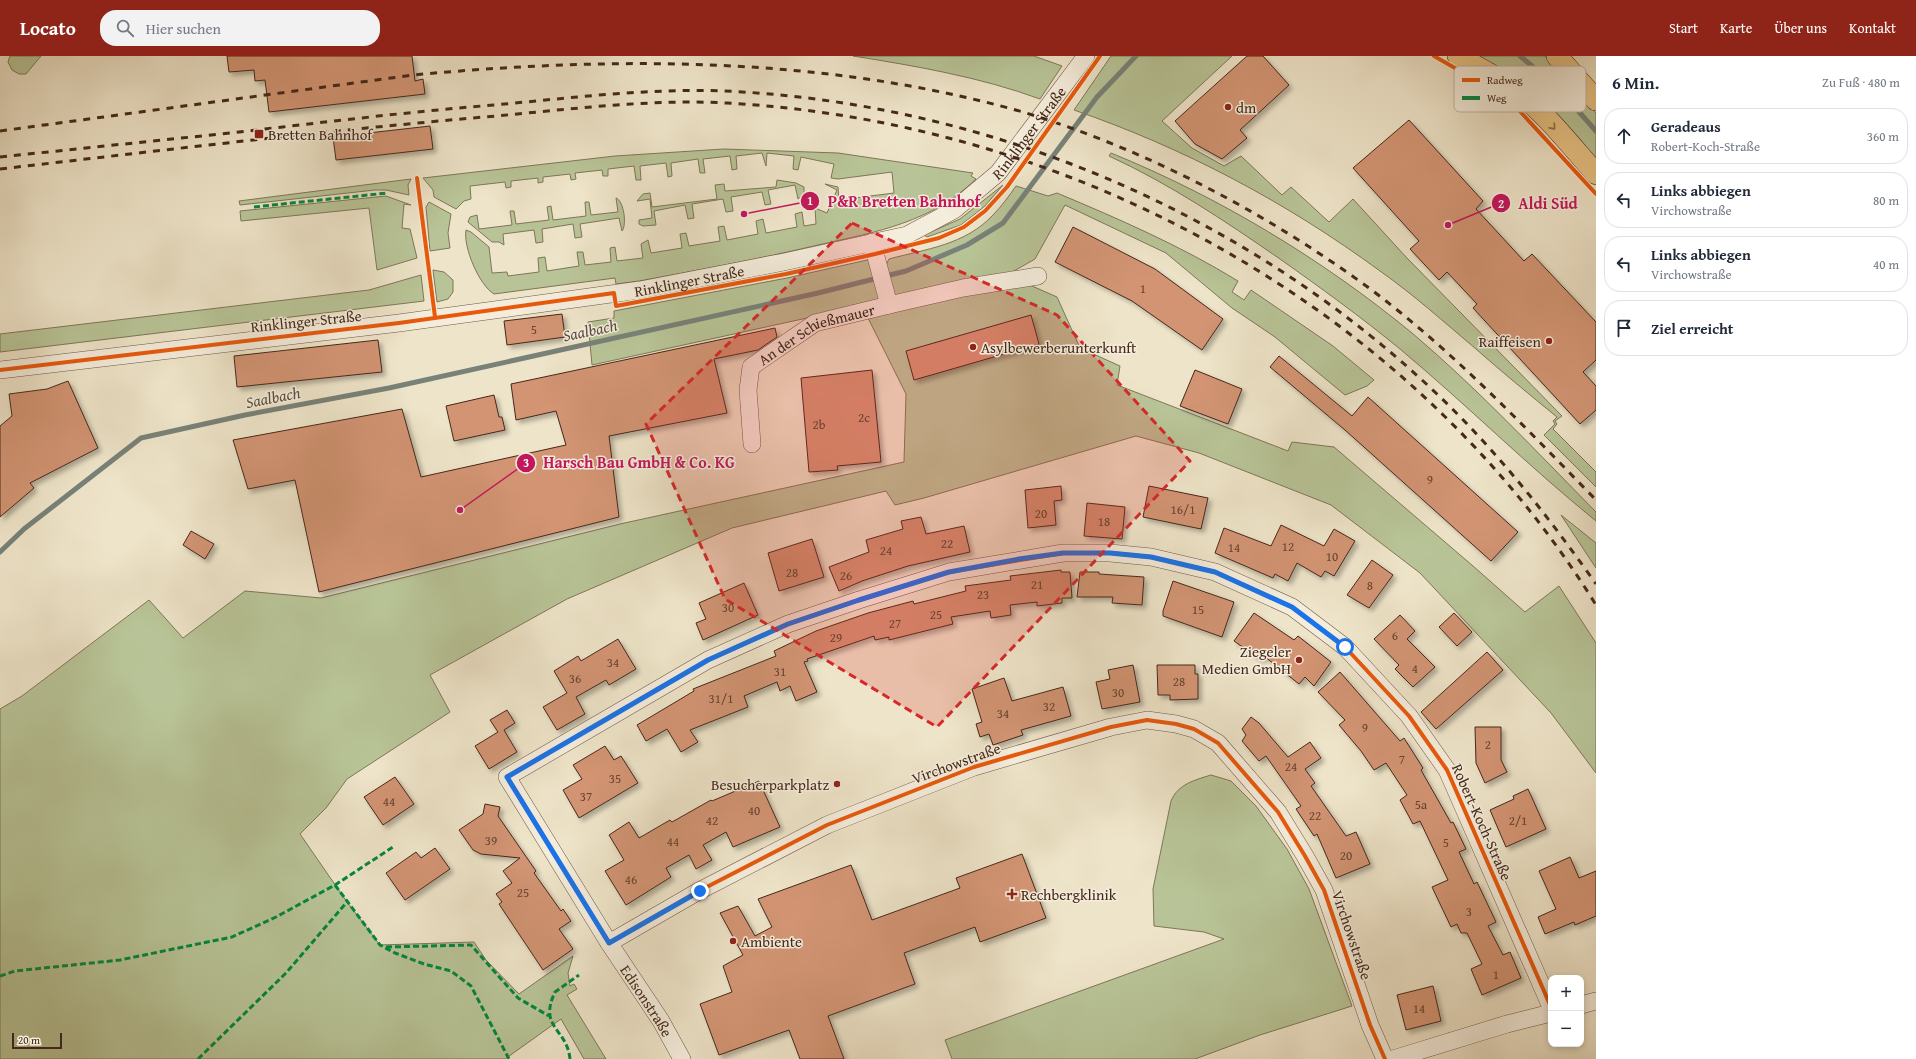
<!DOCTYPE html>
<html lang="de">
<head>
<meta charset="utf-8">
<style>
	:root { --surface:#fff; --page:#f2f2f3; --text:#1f2937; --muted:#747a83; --line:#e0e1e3; --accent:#8f2418 }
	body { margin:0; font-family:"Gentium Book Plus",serif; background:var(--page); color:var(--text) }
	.controls { position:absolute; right:12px; bottom:12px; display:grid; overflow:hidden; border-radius:8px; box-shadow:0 2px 6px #0003 }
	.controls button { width:36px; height:36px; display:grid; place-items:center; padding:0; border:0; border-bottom:1px solid var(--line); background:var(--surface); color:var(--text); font:20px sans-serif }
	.scale { position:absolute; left:12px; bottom:10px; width:50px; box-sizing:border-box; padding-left:4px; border:2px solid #46281a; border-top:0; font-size:11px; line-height:14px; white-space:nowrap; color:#46281a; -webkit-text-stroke:3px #f4eddc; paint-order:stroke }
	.stop { position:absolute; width:12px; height:12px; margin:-9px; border:3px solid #1a73e8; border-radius:50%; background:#fff }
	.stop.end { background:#1a73e8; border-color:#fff; box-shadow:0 1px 4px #0008 }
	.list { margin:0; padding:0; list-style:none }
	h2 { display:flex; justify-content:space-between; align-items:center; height:52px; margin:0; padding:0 16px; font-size:17px }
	h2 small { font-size:13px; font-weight:400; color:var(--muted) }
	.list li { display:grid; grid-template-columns:26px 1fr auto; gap:12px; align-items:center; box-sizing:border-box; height:56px; margin:0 8px 8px; padding:0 8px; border:1px solid var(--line); border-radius:16px }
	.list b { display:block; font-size:15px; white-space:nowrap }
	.list p { margin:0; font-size:13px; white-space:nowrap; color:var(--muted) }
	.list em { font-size:13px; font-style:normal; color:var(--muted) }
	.icon { flex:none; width:22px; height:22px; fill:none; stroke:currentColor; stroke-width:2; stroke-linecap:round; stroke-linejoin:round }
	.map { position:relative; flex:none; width:1596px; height:1003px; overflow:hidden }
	header { display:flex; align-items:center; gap:24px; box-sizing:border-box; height:56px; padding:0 20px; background:var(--accent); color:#fff }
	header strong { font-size:19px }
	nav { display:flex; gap:22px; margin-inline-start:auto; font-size:14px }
	.search { width:280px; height:36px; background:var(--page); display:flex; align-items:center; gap:10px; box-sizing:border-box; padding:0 14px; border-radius:16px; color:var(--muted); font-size:15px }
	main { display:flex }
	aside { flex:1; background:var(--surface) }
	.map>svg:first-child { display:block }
	.green { fill:#b8c497; stroke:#7f7658 }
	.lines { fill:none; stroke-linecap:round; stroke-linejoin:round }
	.stream { stroke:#788279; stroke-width:5 }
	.building { fill:#d29473; stroke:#46281a; filter:url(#shadow) }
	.minor-casing { stroke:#705746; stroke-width:18 }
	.major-casing { stroke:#46281a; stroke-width:22 }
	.minor { stroke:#f4eddc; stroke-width:17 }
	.major { stroke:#e7c284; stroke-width:21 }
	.rail { stroke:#46281a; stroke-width:3; stroke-dasharray:7 7; stroke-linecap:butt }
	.quiet { stroke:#00873e; stroke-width:3; stroke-dasharray:6 3; stroke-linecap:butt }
	.cycleway-casing { stroke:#f4eddc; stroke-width:6 }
	.cycleway { stroke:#e8590c; stroke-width:4 }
	.oneway { stroke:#8e6d4a }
	.route { stroke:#1a73e8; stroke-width:5 }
	.marked { fill:#d62828; fill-opacity:0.2; stroke:#d62828; stroke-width:3; stroke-dasharray:8 5; stroke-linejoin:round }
	.poi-dot { fill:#8f2418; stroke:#f4eddc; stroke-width:1.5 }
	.labels { text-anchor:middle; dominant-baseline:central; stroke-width:3; stroke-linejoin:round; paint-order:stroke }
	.number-label { font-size:13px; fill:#694330 }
	.poi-label { font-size:15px; fill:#46281a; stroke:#f4eddc; text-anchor:start }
	.street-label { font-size:15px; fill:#46281a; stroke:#f4eddc }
	.water-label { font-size:16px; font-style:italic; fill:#5b4e42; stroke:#f4eddc }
	.key { fill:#f4eddc; stroke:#c0b2a2; stroke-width:1 }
	.key-label { font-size:11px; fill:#46281a }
	.leader { fill:none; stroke:#c2185b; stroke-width:1.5 }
	.callout-dot { fill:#c2185b; stroke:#f4eddc; stroke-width:1.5 }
	.mark-label { font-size:12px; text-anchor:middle; font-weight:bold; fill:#fff }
	.callout-label { font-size:16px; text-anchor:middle; font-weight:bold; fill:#c2185b; stroke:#f4eddc; stroke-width:3; stroke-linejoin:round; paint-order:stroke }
</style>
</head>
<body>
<header>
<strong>Locato</strong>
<div class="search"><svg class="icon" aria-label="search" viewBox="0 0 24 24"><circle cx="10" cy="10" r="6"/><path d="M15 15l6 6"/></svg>Hier suchen</div>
<nav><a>Start</a><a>Karte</a><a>Über uns</a><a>Kontakt</a></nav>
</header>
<main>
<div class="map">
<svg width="1596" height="1003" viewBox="0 0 1596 1003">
	<defs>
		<filter id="shadow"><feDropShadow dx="3.5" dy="3.5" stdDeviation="2" flood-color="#0004"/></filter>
	</defs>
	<rect width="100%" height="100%" fill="#eee4c9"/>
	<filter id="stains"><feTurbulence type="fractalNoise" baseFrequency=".005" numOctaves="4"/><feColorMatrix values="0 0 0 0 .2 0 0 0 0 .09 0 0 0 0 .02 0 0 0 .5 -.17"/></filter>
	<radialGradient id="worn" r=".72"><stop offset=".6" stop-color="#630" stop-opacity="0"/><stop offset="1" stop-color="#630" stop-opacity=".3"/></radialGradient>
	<g class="green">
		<polygon points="10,0 41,0 26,18 19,18 12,14 8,6"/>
		<path d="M853,0H1034L1062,10L1040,43C980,21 916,10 853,0Z"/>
		<path d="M1111,0H1232L1162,65L1192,92L1224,110L1241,100L1282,139L1291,131L1329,166L1353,143L1406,201L1562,360L1555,365L1557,368L1553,373L1596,416V431L1544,379L1555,368L1553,365L1557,361C1530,339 1502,316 1476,293C1444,266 1414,239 1380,215C1286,146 1184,92 1074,54Z"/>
		<polygon points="1479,0 1545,0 1596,57 1596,107"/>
		<path d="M724,93L838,97L973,117L971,120L976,123C932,166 877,176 818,189C759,203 699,214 639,225L616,228L615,222L494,238C479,229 463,191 466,174L471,176L489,191L492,217L507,216L508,220L539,216L538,202L545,201L547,215L579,210L577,196H583L585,209L611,206L610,192L615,191L617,205L643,202L641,188L648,184L651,197L682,192L680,178L686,177L689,190L720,185L718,171L724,170L727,184L758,178L756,165L763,163L766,177L797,171L795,158L802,156L804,170L816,168L815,152L827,157L837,134L825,128L838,131L839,144L894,137L892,116L838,123L831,122L834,108L801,101L798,114L793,113L794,100L767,97L766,110L762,97L736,100L737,113L732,114L730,100L703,103L705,117H700L698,103L671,107L672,120L668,121L666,107L640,110L641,124H636L634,110L608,113V120H603L602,114L575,117L576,123L571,124L570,118L543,121V126L538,127V122L511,125V131L506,132L505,126L470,130L471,143L464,145L456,153L434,141L433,134L423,122L615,100Z"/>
		<path d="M1111,97C1219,141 1322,203 1412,277C1477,332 1536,395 1596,456V465C1528,410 1467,349 1400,293C1361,261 1321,232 1280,203C1225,165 1170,128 1109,100Z"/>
		<polygon points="411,123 408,129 409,139 386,134 375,134 240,149 239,145"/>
		<polygon points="777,124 796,127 804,131 804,138 798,143 795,129 768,134 771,148 765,149 762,136 731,141 733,155 726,156 723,143 692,148 694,162 688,163 685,149 654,155 656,169 643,170 639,168 639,164 652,162 650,143 637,145 643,138 650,137 652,151 717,143 715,129 724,128 725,135 776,131"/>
		<polygon points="1003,129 985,150 961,169 927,181 924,179 960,163"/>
		<path d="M1016,130L1048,140L1057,137C1119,163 1181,190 1238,225L1232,236L1244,244L1251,234L1333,290L1374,324L1367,330L1345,339L1275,281L1232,252L1166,197L1065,149L1035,203L1007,219L1057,241L1080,292L1120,310L1117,329L1288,395L1292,386L1334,391L1473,510L1525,556L1559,530L1596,587V717L1551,657L1420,517L1331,449L1199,397L1136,380L924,442L895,449L886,435L732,472L567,543L430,619L450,656L347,723L326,752L300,778L347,846L380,889L474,886L486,904L519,938L573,900L568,917L570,930L574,928L577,933L567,939L606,1003H584L561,963L505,1003H0V653L22,640L149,544L183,582L245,535L321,542L620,468L904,406L906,338L862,250L592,309L588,266L614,262V255L787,222L867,204L886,209L889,203C926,193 965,189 993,159C1001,151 1009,140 1016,130Z"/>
		<polygon points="386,140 411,149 404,148 402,172 410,173 417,202 377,214 369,152 241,165 240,155"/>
		<path d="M616,142C624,145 627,169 622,175L619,162L580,168L582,181L575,182L573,168L542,173L543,186L536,187L534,174L503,178L504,189L499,186H492L468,166L470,161L477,159L479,173L512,169L510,155H514L516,168L549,164L547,151L551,150L553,164L586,160L585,146H589L591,159L618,156Z"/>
		<polygon points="429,146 451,158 448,177 450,192 430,195 426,151"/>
		<polygon points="433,214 444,216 453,224 453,236 448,243 437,246"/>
		<polygon points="421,219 424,245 0,296 0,278 369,234"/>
		<polygon points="1561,459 1596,487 1596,512"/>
		<path d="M1211,719L1231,725L1256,750L1287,793L1309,833L1352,950L1260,979L1195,1003H952L945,984L1224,883L1204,876L1154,870L1153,833L1171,745C1178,728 1195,724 1211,719Z"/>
	</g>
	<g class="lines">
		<g class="stream">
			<polyline points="1520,0 1557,31 1596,75"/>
			<polyline points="0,496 24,473 141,382 245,359 389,332 818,237 906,215 967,189 1003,167 1097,41 1136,0"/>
		</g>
	</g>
	<g class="building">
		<polygon points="227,0 412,0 415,25 423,23 425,38 269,56 265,24 255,25 254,14 229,16"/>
		<polygon points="1247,0 1263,0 1289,29 1240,74 1247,82 1222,103 1195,88 1175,65"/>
		<polygon points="1409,64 1483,145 1476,153 1524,205 1532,198 1596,266 1596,304 1583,316 1596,330 1596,354 1580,368 1473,252 1477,248 1447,216 1439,224 1410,193 1419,185 1353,112"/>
		<polygon points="430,70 433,93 336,104 333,81"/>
		<polygon points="1073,171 1155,213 1223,263 1202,294 1132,245 1055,206"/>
		<polygon points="562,258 565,281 507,289 504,265"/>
		<polygon points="1031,259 1039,288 914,324 906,295"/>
		<polygon points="775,272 777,281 758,294 714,303 727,357 609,380 619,461 319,536 295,424 248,433 233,384 402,353 421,421 566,389 556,355 516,364 511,328"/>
		<polygon points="378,284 382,316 237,331 234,300"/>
		<polygon points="1279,300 1352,360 1368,341 1518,476 1491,505 1345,374 1270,311"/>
		<polygon points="872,314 881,406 837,410 838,414 809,416 801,322"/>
		<polygon points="1195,314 1242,333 1228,368 1180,350"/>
		<polygon points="68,325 98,392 30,427 34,432 0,461 0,370 12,360 9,338 47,333"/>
		<polygon points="494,339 499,361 502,361 505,374 454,385 446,350"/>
		<polygon points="1061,430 1062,444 1054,445 1056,469 1028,472 1025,434"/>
		<polygon points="1149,430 1208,442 1201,473 1143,461"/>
		<polygon points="1087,447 1125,451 1122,483 1084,480"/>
		<polygon points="921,461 926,478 964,470 970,496 908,510 862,525 839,535 829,511 869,496 866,484 903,473 901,465"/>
		<polygon points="1281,469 1324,490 1334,473 1355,485 1334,520 1325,515 1321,521 1297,507 1288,525 1275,518 1273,522 1215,497 1224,472 1271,490"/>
		<polygon points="191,475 214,488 205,503 183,489"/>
		<polygon points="812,483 824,521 779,535 768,497"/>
		<polygon points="1372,504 1393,519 1369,552 1347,539"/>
		<polygon points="1061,514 1061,516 1070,516 1072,542 1062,542 1062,547 1037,550 1037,546 1010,549 1011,559 991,562 990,555 951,561 953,568 889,584 889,581 875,584 874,580 807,603 808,605 804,606 817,636 796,645 790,630 780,635 777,626 744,640 748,651 690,674 698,686 681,696 667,673 646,685 637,669 694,635 693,633 776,600 774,595 816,575 868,557 913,545 914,548 966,535 965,530 1011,524 1010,520"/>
		<polygon points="1080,516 1099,516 1099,518 1144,521 1142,549 1112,547 1113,541 1077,541"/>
		<polygon points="1173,525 1234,546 1222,581 1163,560 1163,555"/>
		<polygon points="744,527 758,559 703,584 696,567 706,563 699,547"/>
		<polygon points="1254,557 1294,584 1298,580 1331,606 1314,630 1305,621 1299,628 1264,600 1261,604 1234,585"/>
		<polygon points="1454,557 1472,576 1457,590 1439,571"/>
		<polygon points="1400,559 1415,575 1407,583 1435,611 1413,631 1395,613 1399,609 1374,583"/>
		<polygon points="618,583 636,613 609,629 606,624 576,641 585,658 557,674 543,651 567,637 554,615 578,600 581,605"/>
		<polygon points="1487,596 1503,614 1436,673 1421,656"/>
		<polygon points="1133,609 1140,646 1102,653 1096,626 1110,623 1108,614"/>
		<polygon points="1157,609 1195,609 1195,618 1198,618 1198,643 1170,644 1170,639 1158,639"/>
		<polygon points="1340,616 1400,685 1404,682 1423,712 1421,714 1451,767 1453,766 1466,793 1459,796 1474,828 1477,826 1496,866 1488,870 1503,899 1510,896 1521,922 1482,939 1471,913 1482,908 1467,877 1461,877 1457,868 1451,871 1432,831 1448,824 1420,765 1413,768 1400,744 1407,739 1386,707 1374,714 1361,695 1339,669 1345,664 1318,636"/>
		<polygon points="1004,622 1012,645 1063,631 1071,660 1021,674 1023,679 993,689 989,678 980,681 976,668 982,666 972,633"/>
		<polygon points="507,654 515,667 504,674 517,696 489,713 475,690 498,676 490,664"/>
		<polygon points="1251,661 1259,667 1288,701 1310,686 1321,702 1305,713 1315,727 1311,730 1346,780 1356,776 1370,808 1336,822 1317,778 1314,780 1296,753 1301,750 1266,700 1259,705 1242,685 1246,679 1242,673"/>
		<polygon points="1475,671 1501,671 1501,704 1507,716 1485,727 1476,707"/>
		<polygon points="605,690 614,704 621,700 638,727 579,762 563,734 582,723 573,709"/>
		<polygon points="395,721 414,748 383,769 364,741"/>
		<polygon points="759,725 780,771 733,791 726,776 703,789 712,804 696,813 689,799 666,812 671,821 626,849 605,815 624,804 609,779 629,766 639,782 670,764 672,766 711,744 712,745"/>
		<polygon points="1528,733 1546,773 1506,791 1490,754 1514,743 1513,740"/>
		<polygon points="485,748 500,751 498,760 536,815 534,817 561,855 563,853 571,865 559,873 573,893 543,914 499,848 502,846 496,838 512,827 503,815 520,802 481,798 473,794 459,774 483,758"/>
		<polygon points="435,792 450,813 405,844 386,817 416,796 421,802"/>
		<polygon points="1022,798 1046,862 980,886 975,871 904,897 915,928 828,960 844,1003 800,1003 789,974 719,999 700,948 732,936 723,910 743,899 720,857 738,850 755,880 772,871 758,843 851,809 872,864 960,832 956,822"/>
		<polygon points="1570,801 1579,822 1596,815 1596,860 1575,869 1574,866 1545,878 1538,861 1556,853 1539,815"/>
		<polygon points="1433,930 1441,965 1406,974 1397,939"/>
	</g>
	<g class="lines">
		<g class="minor-casing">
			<g id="minor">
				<polyline points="872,186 889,249 963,232 1038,220"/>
				<path id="s1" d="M0,314L399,267L640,234L784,206L907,179L954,154L998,117L1086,0"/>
				<path id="s2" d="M752,388L748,334L751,311L815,267L889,249"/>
				<path id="s3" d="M609,887L661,965L682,1003"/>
				<polyline points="1581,949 1596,945"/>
				<polyline points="1385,1003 1370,969 1324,834 1305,800 1278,756 1218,687 1194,673 1176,668 1147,664 1111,671 974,711 827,769 699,835 609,887 507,721 708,604 788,568 859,544 949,516 1063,497 1110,497 1151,501 1215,516 1292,551 1345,591 1409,660 1447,714 1551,951"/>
				<polyline points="1393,1003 1507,968 1551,957"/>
			</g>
		</g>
		<g class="major-casing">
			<g id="major">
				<path d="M1458,0C1478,12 1498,21 1516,35C1546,57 1571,90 1596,118"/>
				<polyline points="1557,0 1596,44"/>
			</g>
		</g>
		<use href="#minor" class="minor"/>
		<use href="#major" class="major"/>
		<g class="rail">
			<path d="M0,75L413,19C617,0 825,0 1023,56C1147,94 1265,156 1369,232C1452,294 1524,370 1596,444"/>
			<path d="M0,101C76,93 153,85 230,77C318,67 406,56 494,49C571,42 648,32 725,35C987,47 1246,156 1437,338C1497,395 1548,460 1596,528"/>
			<path d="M0,113C165,94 330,74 496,60C572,53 650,43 727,47C1073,66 1412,251 1596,549"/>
		</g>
		<g class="quiet">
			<polyline points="254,151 387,137"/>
			<polyline points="335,829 380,889 395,897 424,908 451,915 471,930 509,1003"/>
			<polyline points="386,891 471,889 518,942 549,960"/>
			<polyline points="0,920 15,915 120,904 232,881 276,861 335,829 393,791"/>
			<polyline points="198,1003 286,917 347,846"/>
			<path d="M570,1003C567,972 538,972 555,936L579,919"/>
		</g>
		<g class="cycleway-casing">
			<g id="cycleway">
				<polyline points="1434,0 1481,27 1516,51 1596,138"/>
				<polyline points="417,122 435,261"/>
				<polyline points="0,314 399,267 614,237 616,250 786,218 875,198 939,182 964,171 985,155 1007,131 1100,0"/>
				<polyline points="1385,1003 1370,969 1324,834 1305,800 1278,756 1218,687 1194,673 1176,668 1147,664 1111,671 974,711 827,769 699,835 609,887 507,721 708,604 788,568 859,544 949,516 1063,497 1110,497 1151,501 1215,516 1292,551 1345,591 1409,660 1447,714 1551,951"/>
			</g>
		</g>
		<use href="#cycleway" class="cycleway"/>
	</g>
	<defs><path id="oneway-chevron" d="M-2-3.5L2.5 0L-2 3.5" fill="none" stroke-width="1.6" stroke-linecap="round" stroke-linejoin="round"/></defs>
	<use class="oneway" href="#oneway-chevron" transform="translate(1553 71) rotate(48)"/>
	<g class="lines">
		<polyline class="route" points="700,835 609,887 507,721 708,604 788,568 859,544 949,516 1019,503 1063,497 1110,497 1151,501 1215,516 1292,551 1345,591"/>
	</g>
	<path class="marked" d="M852,167L1057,259L1190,405L937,671L725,543L646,368Z"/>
	<g class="poi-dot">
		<circle cx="1228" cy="51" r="4"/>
		<rect x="254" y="73" width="10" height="10" rx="2"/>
		<circle cx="1549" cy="285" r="4"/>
		<circle cx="973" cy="291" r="4"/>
		<circle cx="1299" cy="604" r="4"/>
		<circle cx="837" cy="728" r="4"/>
		<path d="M1010 832h4v4h4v4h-4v4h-4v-4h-4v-4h4z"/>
		<circle cx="733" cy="885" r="4"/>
	</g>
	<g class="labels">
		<g class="number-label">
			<text x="1143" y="232">1</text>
			<text x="534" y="273">5</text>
			<text x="864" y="361">2c</text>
			<text x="819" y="368">2b</text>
			<text x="1430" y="423">9</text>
			<text x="1183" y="453">16/1</text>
			<text x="1041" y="457">20</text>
			<text x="1104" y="465">18</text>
			<text x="947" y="487">22</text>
			<text x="1288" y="490">12</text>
			<text x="1234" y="491">14</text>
			<text x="886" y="494">24</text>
			<text x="1332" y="500">10</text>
			<text x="792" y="516">28</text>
			<text x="846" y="519">26</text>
			<text x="1037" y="528">21</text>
			<text x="1370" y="529">8</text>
			<text x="983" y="538">23</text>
			<text x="728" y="551">30</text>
			<text x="1198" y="553">15</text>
			<text x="936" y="558">25</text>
			<text x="895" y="567">27</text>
			<text x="1395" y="579">6</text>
			<text x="836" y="581">29</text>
			<text x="613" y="606">34</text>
			<text x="1415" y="612">4</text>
			<text x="780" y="615">31</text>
			<text x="575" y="622">36</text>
			<text x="1179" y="625">28</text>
			<text x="1118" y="636">30</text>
			<text x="721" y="642">31/1</text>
			<text x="1049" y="650">32</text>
			<text x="1003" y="657">34</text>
			<text x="1365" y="671">9</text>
			<text x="1488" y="688">2</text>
			<text x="1402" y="703">7</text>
			<text x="1291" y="710">24</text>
			<text x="615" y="722">35</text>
			<text x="586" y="740">37</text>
			<text x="389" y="745">44</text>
			<text x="1421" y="748">5a</text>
			<text x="754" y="754">40</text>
			<text x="1315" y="759">22</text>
			<text x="712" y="764">42</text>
			<text x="1518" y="764">2/1</text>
			<text x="491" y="784">39</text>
			<text x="673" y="785">44</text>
			<text x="1446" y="786">5</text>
			<text x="1346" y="799">20</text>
			<text x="631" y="823">46</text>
			<text x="523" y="836">25</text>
			<text x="1469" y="855">3</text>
			<text x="1496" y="918">1</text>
			<text x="1419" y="952">14</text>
		</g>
		<g class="poi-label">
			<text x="1236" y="51">dm</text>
			<text x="268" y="78">Bretten Bahnhof</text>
			<text x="1541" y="285" text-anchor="end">Raiffeisen</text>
			<text x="981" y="291">Asylbewerberunterkunft</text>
			<text x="1291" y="595" text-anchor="end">Ziegeler<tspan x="1291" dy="17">Medien GmbH</tspan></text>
			<text x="829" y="728" text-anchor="end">Besucherparkplatz</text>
			<text x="1021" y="838">Rechbergklinik</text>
			<text x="741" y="885">Ambiente</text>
		</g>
		<g class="street-label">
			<text stroke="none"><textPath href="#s1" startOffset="1079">Rinklinger Straße</textPath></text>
			<text stroke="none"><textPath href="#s1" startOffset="695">Rinklinger Straße</textPath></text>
			<text transform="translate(306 265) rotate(-6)">Rinklinger Straße</text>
			<text stroke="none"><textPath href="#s2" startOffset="152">An der Schießmauer</textPath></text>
			<text transform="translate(956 707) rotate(-20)">Virchowstraße</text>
			<text transform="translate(1482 766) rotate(66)">Robert-Koch-Straße</text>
			<text transform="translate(1352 879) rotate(71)">Virchowstraße</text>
			<text stroke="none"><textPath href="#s3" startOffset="69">Edisonstraße</textPath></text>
		</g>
		<g class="water-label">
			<text transform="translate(590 274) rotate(-12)">Saalbach</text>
			<text transform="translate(273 341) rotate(-11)">Saalbach</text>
		</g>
	</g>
	<rect x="1454" y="10" width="132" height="46" rx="6" class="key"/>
	<rect x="1462" y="22" width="18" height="4" fill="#e8590c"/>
	<rect x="1462" y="40" width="18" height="4" fill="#00873e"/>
	<g class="key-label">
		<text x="1487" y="28">Radweg</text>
		<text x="1487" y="46">Weg</text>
	</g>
	<path class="leader" d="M744 158L810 145M1448 169L1501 147M460 454L526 407"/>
	<g class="callout-dot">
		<circle cx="744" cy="158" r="4"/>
		<circle cx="1448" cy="169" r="4"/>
		<circle cx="460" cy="454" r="4"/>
		<circle cx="810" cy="145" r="10"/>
		<circle cx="1501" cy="147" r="10"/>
		<circle cx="526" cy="407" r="10"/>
	</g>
	<g class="mark-label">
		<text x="810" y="149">1</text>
		<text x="1501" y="152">2</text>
		<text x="526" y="411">3</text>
	</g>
	<g class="callout-label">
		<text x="904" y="151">P&amp;R Bretten Bahnhof</text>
		<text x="1548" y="153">Aldi Süd</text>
		<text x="639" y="412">Harsch Bau GmbH &amp; Co. KG</text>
	</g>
	<rect width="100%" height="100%" filter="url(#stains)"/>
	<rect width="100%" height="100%" fill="url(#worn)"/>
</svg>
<div class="controls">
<button>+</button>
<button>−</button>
</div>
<div class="scale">20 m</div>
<div class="stop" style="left:1345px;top:591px"></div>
<div class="stop end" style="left:700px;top:835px"></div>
</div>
<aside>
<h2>6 Min.<small>Zu Fuß · 480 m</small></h2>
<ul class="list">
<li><svg class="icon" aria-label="ahead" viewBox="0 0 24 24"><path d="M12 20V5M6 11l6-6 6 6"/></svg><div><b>Geradeaus</b><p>Robert-Koch-Straße</p></div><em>360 m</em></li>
<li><svg class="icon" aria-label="left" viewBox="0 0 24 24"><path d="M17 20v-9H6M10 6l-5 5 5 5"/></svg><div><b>Links abbiegen</b><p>Virchowstraße</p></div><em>80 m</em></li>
<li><svg class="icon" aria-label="left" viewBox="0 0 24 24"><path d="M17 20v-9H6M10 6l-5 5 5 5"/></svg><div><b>Links abbiegen</b><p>Virchowstraße</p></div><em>40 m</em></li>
<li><svg class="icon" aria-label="arrive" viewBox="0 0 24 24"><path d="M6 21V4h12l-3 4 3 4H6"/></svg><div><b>Ziel erreicht</b></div></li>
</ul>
</aside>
</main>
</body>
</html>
